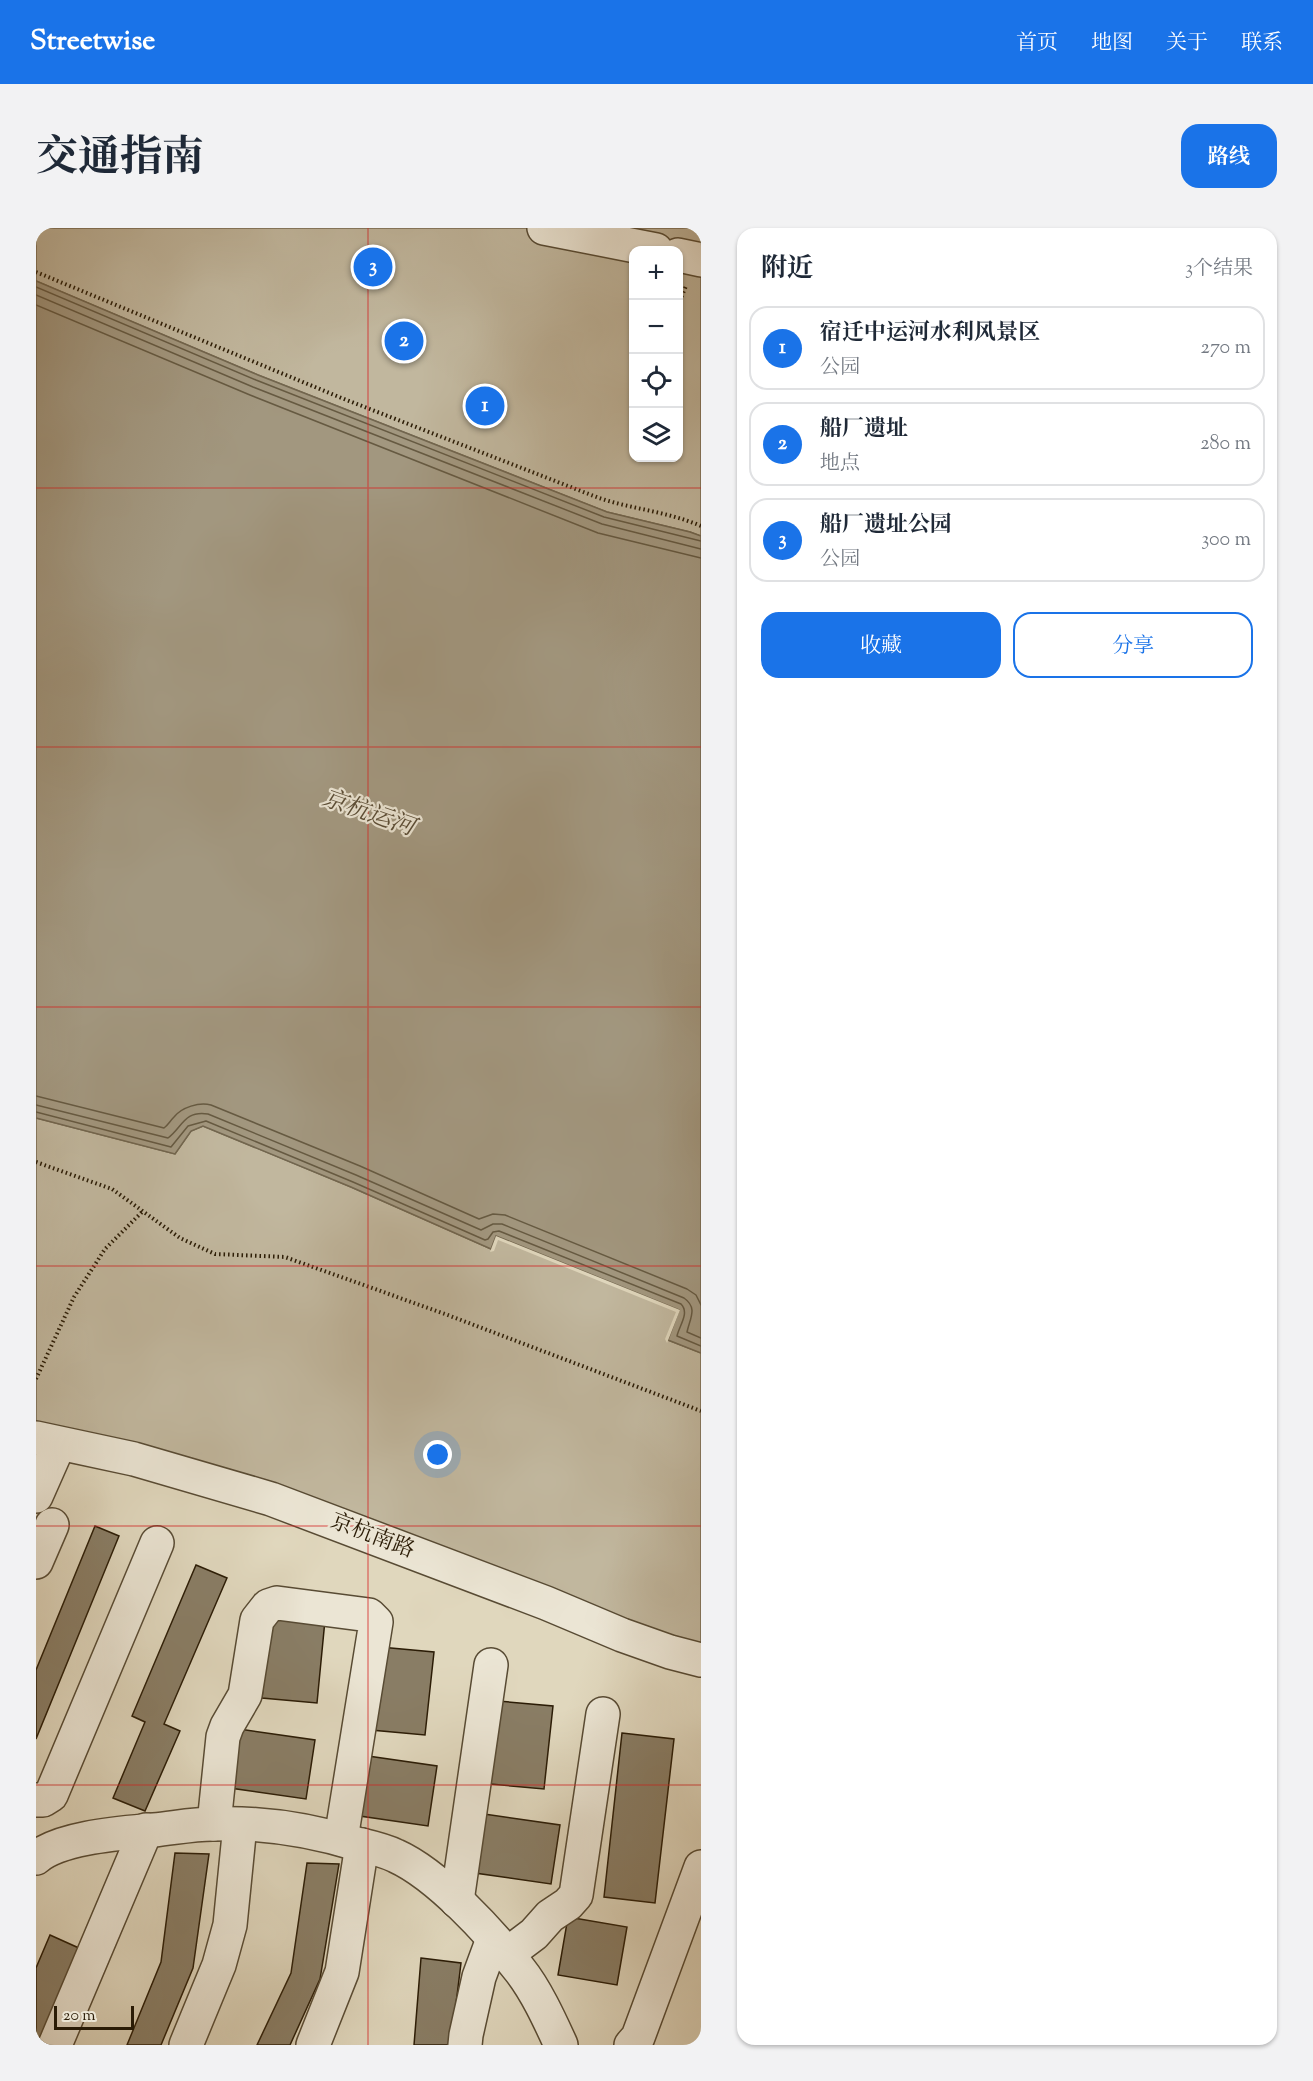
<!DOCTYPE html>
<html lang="zh">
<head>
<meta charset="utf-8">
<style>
	:root { --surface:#fff; --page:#f2f2f3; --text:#1f2937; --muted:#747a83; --line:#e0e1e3; --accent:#1a73e8 }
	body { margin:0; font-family:"Sorts Mill Goudy","Noto Serif SC",serif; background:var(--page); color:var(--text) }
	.controls { position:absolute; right:18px; top:18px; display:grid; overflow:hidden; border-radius:12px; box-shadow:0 2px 4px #0004 }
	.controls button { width:54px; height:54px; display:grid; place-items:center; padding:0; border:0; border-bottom:2px solid var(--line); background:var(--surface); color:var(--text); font:30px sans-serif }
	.scale { position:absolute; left:18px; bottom:15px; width:80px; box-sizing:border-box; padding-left:6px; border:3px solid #2b1c06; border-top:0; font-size:16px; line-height:21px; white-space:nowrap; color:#2b1c06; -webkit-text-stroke:4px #ebe5d4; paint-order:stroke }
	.you { position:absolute; left:402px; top:1227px; width:21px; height:21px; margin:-15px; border:4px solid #fff; border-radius:50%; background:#1a73e8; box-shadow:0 0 0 9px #1a73e833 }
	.badge { display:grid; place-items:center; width:39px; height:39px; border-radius:50%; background:var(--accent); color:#fff; font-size:20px; font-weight:700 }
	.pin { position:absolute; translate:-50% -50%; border:3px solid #fff; box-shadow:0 2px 6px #0006 }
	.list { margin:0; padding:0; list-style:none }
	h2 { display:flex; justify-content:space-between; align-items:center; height:78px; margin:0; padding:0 24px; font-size:26px }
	h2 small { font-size:20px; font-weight:400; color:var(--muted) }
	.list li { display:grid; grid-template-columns:39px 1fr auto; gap:18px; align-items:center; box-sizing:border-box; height:84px; margin:0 12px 12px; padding:0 12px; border:2px solid var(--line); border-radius:18px }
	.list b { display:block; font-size:22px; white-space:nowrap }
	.list p { margin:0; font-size:20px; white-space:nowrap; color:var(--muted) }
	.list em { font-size:20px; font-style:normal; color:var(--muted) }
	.actions { display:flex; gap:12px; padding:18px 24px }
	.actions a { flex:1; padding:14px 0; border:2px solid var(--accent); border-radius:18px; text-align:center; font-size:21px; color:var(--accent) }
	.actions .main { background:var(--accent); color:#fff }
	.icon { flex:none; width:33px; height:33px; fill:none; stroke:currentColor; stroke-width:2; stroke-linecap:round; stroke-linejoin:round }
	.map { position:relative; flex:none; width:665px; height:1817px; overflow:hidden; border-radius:18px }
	header { display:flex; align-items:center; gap:36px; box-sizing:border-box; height:84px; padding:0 30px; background:var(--accent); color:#fff }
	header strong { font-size:28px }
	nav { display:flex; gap:33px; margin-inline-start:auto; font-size:21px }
	.intro { display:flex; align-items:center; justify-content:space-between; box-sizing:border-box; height:144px; padding:0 36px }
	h1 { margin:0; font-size:42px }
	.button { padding:15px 27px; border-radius:18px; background:var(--accent); color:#fff; font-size:21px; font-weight:700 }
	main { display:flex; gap:36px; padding:0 36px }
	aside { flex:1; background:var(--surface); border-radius:18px; box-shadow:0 2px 4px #0004 }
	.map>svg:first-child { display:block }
	.green { fill:#c1b79e; stroke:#766a52; stroke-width:1.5; fill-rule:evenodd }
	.water { fill:#a2977f; stroke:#72664f; stroke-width:1.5 }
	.pier { fill:#e0d7bd }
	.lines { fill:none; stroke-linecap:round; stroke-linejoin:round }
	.shore { stroke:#665a42; stroke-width:1.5 }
	.building { fill:#897d65; stroke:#2b1c06; stroke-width:1.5 }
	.minor-casing { stroke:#584b34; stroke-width:36 }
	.path { stroke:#2b1c06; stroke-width:4; stroke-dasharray:1.5 3; stroke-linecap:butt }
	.minor { stroke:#ebe5d4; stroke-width:33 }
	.grid { fill:none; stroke:#d62828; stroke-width:1.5; stroke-opacity:0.55 }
	.labels { text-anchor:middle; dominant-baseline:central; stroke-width:4.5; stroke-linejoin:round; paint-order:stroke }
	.street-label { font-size:22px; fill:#2b1c06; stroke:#ebe5d4 }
	.water-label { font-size:24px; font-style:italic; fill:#5b4d36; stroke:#ebe5d4 }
</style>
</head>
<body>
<header>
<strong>Streetwise</strong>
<nav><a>首页</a><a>地图</a><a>关于</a><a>联系</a></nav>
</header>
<div class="intro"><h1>交通指南</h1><a class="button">路线</a></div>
<main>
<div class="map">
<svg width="665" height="1817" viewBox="0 0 665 1817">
	<rect width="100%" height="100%" fill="#e0d7bd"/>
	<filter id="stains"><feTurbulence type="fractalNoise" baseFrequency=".00333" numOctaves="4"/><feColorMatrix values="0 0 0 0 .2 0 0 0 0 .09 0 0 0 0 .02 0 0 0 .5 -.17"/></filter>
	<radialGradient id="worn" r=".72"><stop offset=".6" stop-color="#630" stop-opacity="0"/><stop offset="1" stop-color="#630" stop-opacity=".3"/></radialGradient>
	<g class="green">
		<path d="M0,0H665V308L654,304L571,284L222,147L0,53ZM598,22H642V230H598Z"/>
		<polygon points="0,890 139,926 155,903 167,898 315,959 455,1021 460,1008 644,1082 632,1112 665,1125 665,1421 0,1199"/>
	</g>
	<polygon class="water" points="0,53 222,147 571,284 654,304 665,308 665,1125 632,1112 643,1082 460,1008 455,1021 315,959 167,898 155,903 139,926 0,890"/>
	<polygon class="pier" points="460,1008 644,1082 631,1115 629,1111 640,1084 462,1012 458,1023 454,1024"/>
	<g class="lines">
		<g class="shore">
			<polyline points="0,59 220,152 568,289 665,313"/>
			<polyline points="0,67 217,159 566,296 665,321"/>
			<polyline points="0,77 214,167 562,305 665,330"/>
			<path d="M0,868L128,900C132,897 134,893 138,889C146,879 163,874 175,877L324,938L443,991L457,986L469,987L651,1061L660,1067L665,1077"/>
			<path d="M0,877L132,910C146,900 148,882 172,886L320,947L445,1002L457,996H466L648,1070C662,1080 654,1090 651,1104L665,1110"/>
			<path d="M0,884L135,919L152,898L170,893L317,954L449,1012L452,1011L457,1004L463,1003L645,1076C654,1085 643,1098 641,1108L665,1118"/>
		</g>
	</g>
	<g class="building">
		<polygon points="59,1298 83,1308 0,1511 0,1442"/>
		<polygon points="160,1337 191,1350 128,1496 144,1503 109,1583 77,1570 109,1494 96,1488"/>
		<polygon points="235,1386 289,1392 281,1475 226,1470"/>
		<polygon points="344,1419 398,1424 389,1507 335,1502"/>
		<polygon points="462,1473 517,1478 508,1561 454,1556"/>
		<polygon points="203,1501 279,1512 270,1571 194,1560"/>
		<polygon points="586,1505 638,1511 619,1675 568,1669"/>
		<polygon points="325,1527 401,1538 392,1598 317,1587"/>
		<polygon points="448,1586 524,1597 515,1656 439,1645"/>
		<polygon points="139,1625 173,1626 157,1740 125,1817 91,1817 125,1734"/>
		<polygon points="271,1635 303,1636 284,1751 254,1817 221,1817 255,1745"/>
		<polygon points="532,1689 591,1699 581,1757 522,1747"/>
		<polygon points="14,1707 45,1721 3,1817 0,1817 0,1740"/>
		<polygon points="385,1730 425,1735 415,1817 378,1817"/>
	</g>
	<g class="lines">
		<g class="minor-casing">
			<g id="minor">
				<polyline points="508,0 620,22"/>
				<polyline points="642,27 665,32"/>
				<polyline points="0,1210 98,1231 235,1271 510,1375 586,1407 634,1424 665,1432"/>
				<polyline points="0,1268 23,1216"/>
				<polyline points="0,1334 16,1297"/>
				<polyline points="0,1572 7,1572 15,1567 121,1315"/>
				<polyline points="178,1596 187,1509 191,1498 209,1467 221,1392 232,1378 241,1375 333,1387 340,1394 305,1611"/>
				<path d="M0,1630C24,1609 87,1605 118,1602C138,1600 157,1596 177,1596C225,1594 275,1602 321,1616C334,1619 348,1622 360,1628C402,1647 455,1705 483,1741C500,1762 514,1793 525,1817"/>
				<polyline points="421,1673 455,1437"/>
				<polyline points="470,1727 498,1706 514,1688 532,1676 540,1667 567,1486"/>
				<polyline points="19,1817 110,1602"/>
				<polyline points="150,1817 183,1737 194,1697 204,1597"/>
				<polyline points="277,1817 306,1744 326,1617"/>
				<polyline points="429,1817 430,1807 443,1749 457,1711"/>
				<polyline points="595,1817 602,1809 665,1639"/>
			</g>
		</g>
		<g class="path">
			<path d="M0,44L308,171L563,270C596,281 633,284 665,298"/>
			<polyline points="642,77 650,58"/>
			<polyline points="0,934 76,961 144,1010 179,1026 249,1029 409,1086 665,1183"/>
			<polyline points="0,1151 38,1069 69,1021 107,983"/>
		</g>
		<use href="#minor" class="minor"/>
	</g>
	<path class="grid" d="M332,0V1817M0,260H665M0,519H665M0,779H665M0,1038H665M0,1298H665M0,1557H665"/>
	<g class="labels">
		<g class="street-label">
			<text transform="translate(336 1309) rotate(21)">京杭南路</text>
		</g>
		<g class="water-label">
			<text transform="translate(332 586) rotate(19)">京杭运河</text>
		</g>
	</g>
	<rect width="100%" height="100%" filter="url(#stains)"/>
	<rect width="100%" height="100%" fill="url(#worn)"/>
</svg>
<div class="controls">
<button>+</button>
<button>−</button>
<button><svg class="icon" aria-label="locate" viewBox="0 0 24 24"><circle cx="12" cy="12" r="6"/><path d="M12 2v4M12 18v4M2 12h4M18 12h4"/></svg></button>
<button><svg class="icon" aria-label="layers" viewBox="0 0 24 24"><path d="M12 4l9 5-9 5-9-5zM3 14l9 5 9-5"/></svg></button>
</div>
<div class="scale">20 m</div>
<div class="you"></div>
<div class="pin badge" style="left:449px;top:178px">1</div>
<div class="pin badge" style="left:368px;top:113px">2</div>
<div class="pin badge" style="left:337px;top:39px">3</div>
</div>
<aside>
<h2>附近<small>3个结果</small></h2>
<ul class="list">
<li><span class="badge">1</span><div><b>宿迁中运河水利风景区</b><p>公园</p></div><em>270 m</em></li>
<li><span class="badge">2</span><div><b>船厂遗址</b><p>地点</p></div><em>280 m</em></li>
<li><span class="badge">3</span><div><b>船厂遗址公园</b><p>公园</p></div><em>300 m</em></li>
</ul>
<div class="actions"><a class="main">收藏</a><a>分享</a></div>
</aside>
</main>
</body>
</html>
